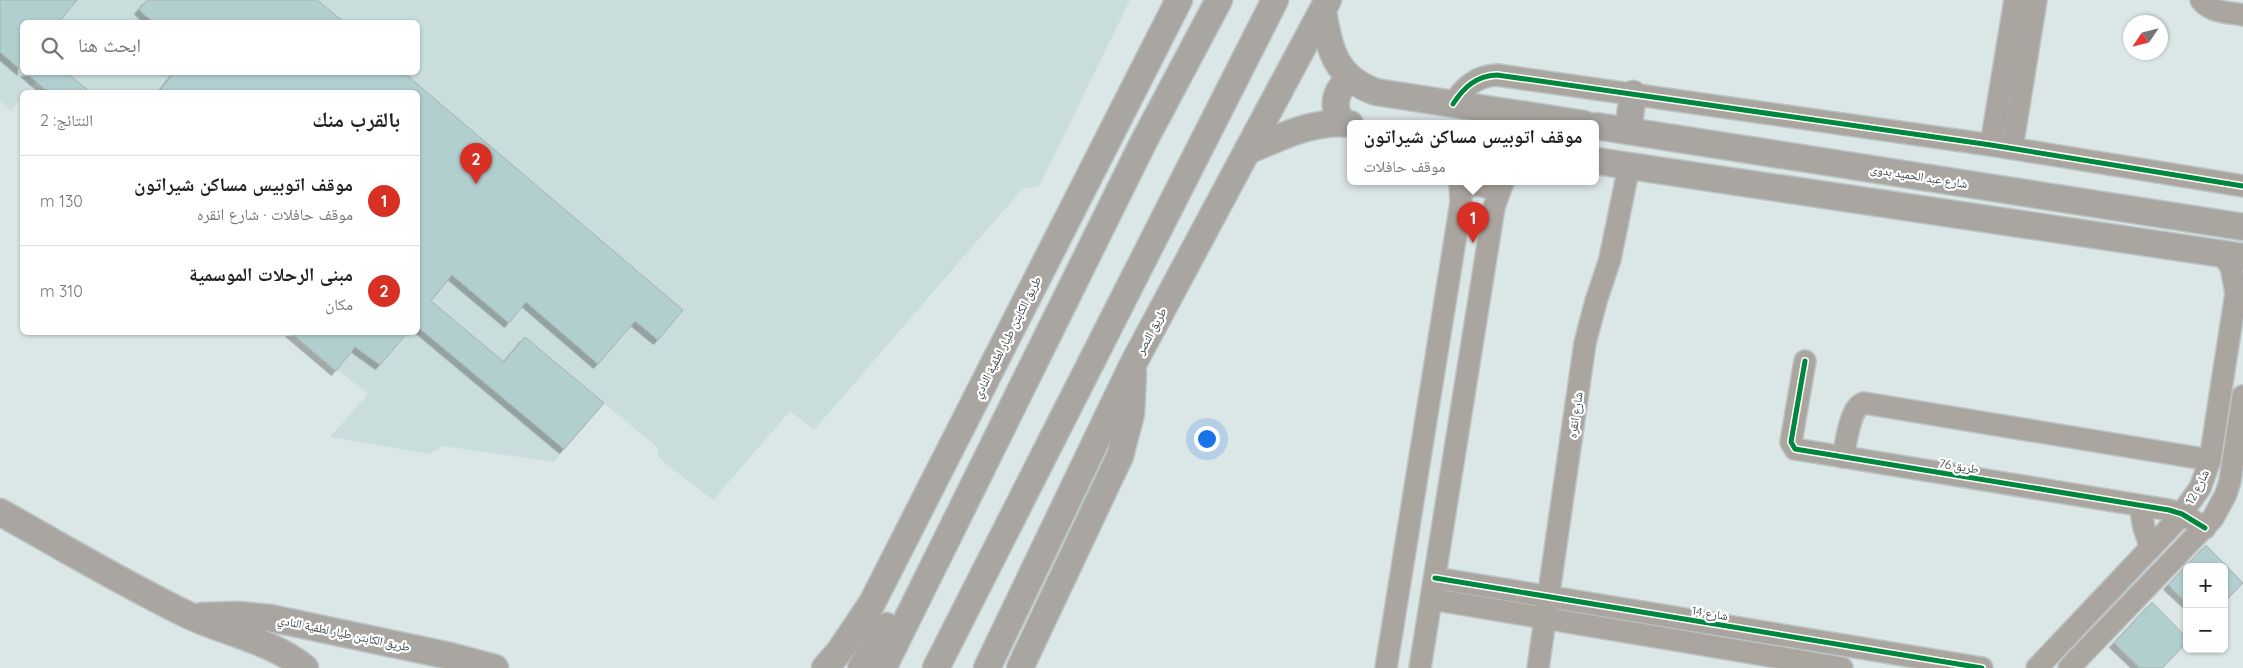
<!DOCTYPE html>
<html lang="ar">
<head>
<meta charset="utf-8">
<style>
	:root { --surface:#fff; --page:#f2f2f2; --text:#202124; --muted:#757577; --line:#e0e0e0; --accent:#d93025 }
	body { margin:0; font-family:Quicksand,"Noto Naskh Arabic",sans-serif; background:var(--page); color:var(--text); direction:rtl }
	.controls { position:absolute; right:15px; bottom:15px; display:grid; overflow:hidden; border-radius:8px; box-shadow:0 1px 4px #0004 }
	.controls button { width:45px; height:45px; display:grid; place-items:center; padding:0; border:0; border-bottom:1px solid var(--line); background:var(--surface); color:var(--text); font:25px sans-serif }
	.compass { position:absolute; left:2123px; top:15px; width:45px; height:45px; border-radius:50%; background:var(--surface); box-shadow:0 1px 4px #0004; rotate:235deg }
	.you { position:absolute; left:1206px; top:438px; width:18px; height:18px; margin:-12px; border:4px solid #fff; border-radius:50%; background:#1a73e8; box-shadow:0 0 0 8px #1a73e833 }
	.badge { display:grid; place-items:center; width:32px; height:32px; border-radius:50%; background:var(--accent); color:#fff; font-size:16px; font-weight:700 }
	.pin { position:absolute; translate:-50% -41px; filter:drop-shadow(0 1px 2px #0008) }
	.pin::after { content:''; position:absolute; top:26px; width:18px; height:15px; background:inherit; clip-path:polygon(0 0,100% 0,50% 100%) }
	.popup { position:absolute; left:1347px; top:120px; width:252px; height:65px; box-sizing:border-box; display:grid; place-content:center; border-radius:8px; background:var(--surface); filter:drop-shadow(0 1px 4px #0005); font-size:16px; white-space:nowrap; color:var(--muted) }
	.popup b { font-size:19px; color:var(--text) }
	.popup::after { content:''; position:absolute; left:50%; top:100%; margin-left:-10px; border:10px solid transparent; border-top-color:var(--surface) }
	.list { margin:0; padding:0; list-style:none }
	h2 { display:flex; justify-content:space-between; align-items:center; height:65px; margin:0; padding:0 20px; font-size:21px }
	h2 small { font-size:16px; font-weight:400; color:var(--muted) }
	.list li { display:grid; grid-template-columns:32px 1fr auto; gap:15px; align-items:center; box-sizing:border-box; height:90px; padding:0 20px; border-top:1px solid var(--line) }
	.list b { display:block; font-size:19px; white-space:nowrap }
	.list p { margin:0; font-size:16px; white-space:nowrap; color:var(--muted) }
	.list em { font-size:16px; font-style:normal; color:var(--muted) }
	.icon { flex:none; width:28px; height:28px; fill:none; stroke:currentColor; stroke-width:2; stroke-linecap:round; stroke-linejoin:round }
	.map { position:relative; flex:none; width:2243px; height:668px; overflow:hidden; direction:ltr }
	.search { position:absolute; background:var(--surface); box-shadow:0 1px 4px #0004; left:20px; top:20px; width:400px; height:55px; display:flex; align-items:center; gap:12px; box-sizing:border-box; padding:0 18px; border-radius:8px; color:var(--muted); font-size:19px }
	.panel { position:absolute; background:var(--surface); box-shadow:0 1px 4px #0004; left:20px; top:90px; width:400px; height:245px; border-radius:8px; direction:rtl }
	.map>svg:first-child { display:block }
	.built { fill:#c8dddc; fill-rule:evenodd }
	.building { fill:#b2cfcf; stroke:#a8b1b1; filter:url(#shadow) }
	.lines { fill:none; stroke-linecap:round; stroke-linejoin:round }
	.minor-casing { stroke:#bbc4c4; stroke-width:24 }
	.major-casing { stroke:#bbc4c4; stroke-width:29 }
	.minor { stroke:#aba5a0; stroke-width:21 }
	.major { stroke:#a9a6a2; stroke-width:26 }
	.cycleway-casing { stroke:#fff; stroke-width:8 }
	.cycleway { stroke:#00873e; stroke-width:5 }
	.labels { text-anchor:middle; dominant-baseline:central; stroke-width:4.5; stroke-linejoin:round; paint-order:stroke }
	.street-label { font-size:12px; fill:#353e3e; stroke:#fff }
</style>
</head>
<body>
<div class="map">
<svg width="2243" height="668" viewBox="0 0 2243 668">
	<defs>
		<filter id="shadow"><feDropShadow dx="-4.5" dy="4.5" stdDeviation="0" flood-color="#0004"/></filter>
	</defs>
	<rect width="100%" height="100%" fill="#dbe6e6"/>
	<path class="built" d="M0,0H1130L1039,186L1022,189L814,430L790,411L713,500L659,458L657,447L604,403L554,462L443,446L430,454L330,437L368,394L290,333L418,332V92H48L36,82L27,92H22V97L11,111L0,101ZM22,22H418V72H22Z"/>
	<g class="building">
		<polygon points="0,0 77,0 59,22 22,22 22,71 0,52"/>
		<polygon points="147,0 317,0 344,22 153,22 139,10"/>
		<polygon points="25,72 66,72 90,92 48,92"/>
		<polygon points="174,72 403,72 683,310 658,340 635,321 598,364 526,302 509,323 452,275 431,301 504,362 525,337 604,403 564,449 418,327 418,92 159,92"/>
		<polygon points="290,332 408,332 380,365 355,347 336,371"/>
		<polygon points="2206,545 2243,583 2224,602 2224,567 2187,567 2187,603 2168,585"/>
		<polygon points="2152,602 2187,638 2187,642 2162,668 2140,668 2114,643"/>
	</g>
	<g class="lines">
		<g class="minor-casing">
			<g id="minor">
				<path d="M2201,0C2211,13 2228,12 2243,15"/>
				<path d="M1453,104C1464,87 1476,76 1497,75L1991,145L2243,186"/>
				<polyline points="1991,145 2015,0"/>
				<polyline points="2012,148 2036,0"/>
				<path d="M1461,189C1474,183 1486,184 1497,193"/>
				<polyline points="1805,361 1791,442 1795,449 2169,510 2182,514 2205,528"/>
				<path d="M1843,457C1846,444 1850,406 1864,403L2210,460"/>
				<polyline points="2140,506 2144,528 2151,548"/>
				<polyline points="1435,578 1982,668"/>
				<polyline points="1431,599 1842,668"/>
				<polyline points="1386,668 1461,203 1460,182"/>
				<polyline points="1420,668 1494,207 1503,182"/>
				<polyline points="1538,668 1585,343 1596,301 1610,259 1629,166"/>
				<polyline points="2037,668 2176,521 2200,488 2210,460 2236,293 2231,267 2222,254"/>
				<polyline points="2069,668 2213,518 2226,494 2230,481 2243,396"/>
			</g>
		</g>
		<g class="major-casing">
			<g id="major">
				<path d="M1323,11C1329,50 1336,78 1376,92L1584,124"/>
				<path d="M1343,123C1331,108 1334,91 1350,79"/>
				<polyline points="1596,126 2243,227"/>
				<polyline points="1628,131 1633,94"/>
				<path d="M1247,151C1279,138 1315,119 1350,124"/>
				<polyline points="1596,161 2243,257"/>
				<path d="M0,512C62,547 124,584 188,615C226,633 272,641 305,668"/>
				<polyline points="202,616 239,615 270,618 450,656 495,668"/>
				<polyline points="825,668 839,652 872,603 1179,0"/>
				<polyline points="861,668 886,626"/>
				<polyline points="883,668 1143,143 1219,0"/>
				<polyline points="936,668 1275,0"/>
				<polyline points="987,668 1133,364 1328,0"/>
				<polyline points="1020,668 1120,456 1131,414 1133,373"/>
			</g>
		</g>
		<use href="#minor" class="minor"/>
		<use href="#major" class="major"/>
		<g class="cycleway-casing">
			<g id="cycleway">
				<path d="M1453,104C1464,87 1476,76 1497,75L1991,145L2243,186"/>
				<polyline points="1805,361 1791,442 1795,449 2169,510 2182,514 2205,528"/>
				<polyline points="1435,578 1982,668"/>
			</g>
		</g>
		<use href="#cycleway" class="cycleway"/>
	</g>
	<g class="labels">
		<g class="street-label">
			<text transform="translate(1919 176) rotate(9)">شارع عبد الحميد بدوى</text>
			<text transform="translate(1151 331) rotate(-62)">طريق النصر</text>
			<text transform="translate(1007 337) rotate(-63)">طريق الكابتن طيار لطفية النادي</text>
			<text transform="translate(1575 415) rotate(-82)">شارع انقره</text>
			<text transform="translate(1959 466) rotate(9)">طريق 76</text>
			<text transform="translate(2197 487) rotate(-63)">شارع 12</text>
			<text transform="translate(1710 613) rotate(9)">شارع 14</text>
			<text transform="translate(344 633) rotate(12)">طريق الكابتن طيار لطفية النادي</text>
		</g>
	</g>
</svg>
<div class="controls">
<button>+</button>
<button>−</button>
</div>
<svg class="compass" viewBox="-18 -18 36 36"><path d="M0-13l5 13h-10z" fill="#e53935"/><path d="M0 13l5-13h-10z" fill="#757577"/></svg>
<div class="you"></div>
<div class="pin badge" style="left:1473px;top:243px">1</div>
<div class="popup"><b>موقف اتوبيس مساكن شيراتون</b>موقف حافلات</div>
<div class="pin badge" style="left:476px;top:184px">2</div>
<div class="search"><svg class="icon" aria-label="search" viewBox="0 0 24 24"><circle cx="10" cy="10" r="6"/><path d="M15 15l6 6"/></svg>ابحث هنا</div>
<section class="panel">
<h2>بالقرب منك<small>النتائج: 2</small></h2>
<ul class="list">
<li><span class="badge">1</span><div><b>موقف اتوبيس مساكن شيراتون</b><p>موقف حافلات · شارع انقره</p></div><em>130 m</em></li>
<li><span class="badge">2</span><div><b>مبنى الرحلات الموسمية</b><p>مكان</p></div><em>310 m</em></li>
</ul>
</section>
</div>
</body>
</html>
